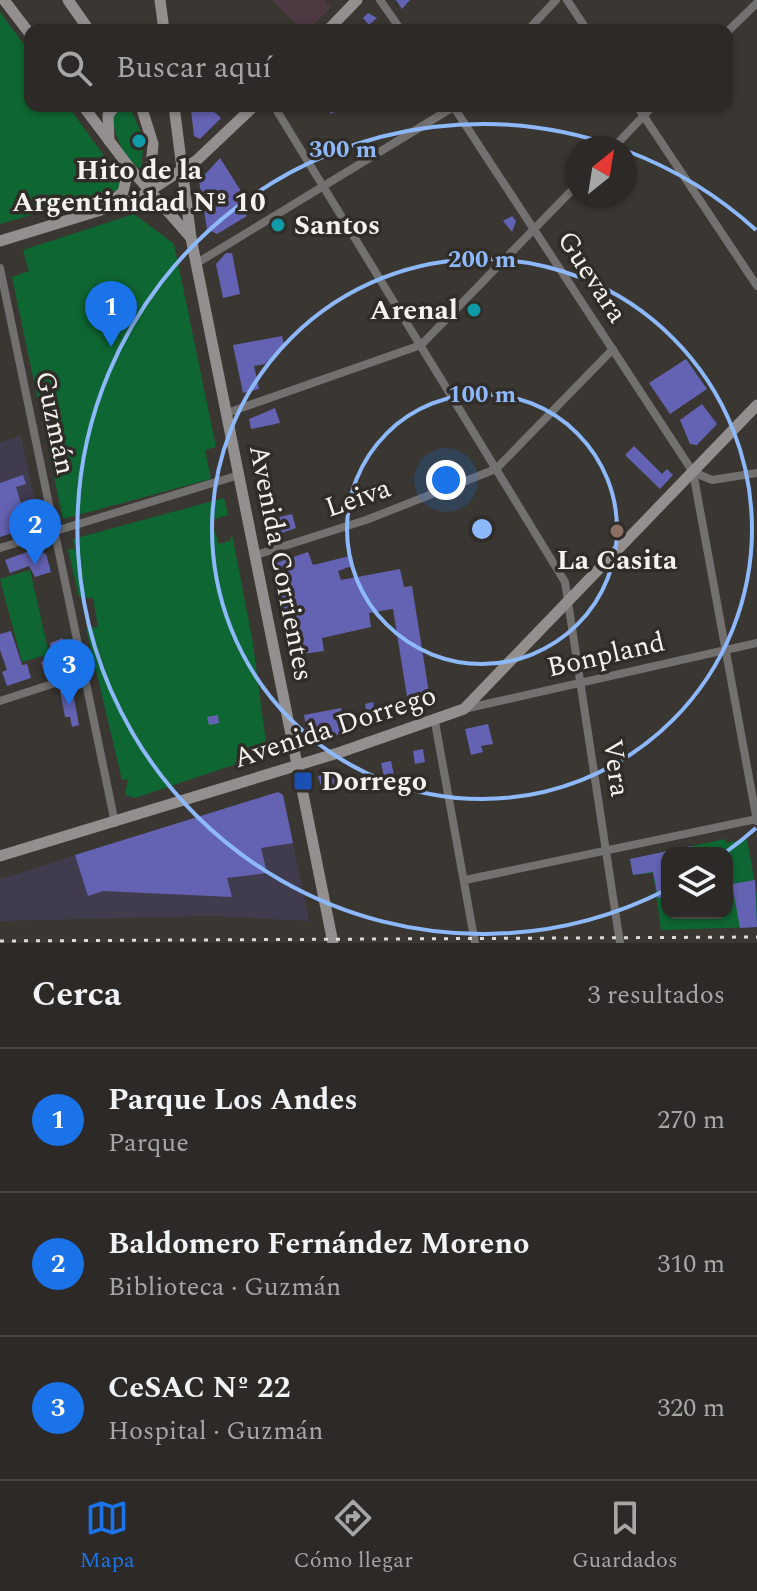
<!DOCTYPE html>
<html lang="es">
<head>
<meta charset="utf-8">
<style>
	:root { --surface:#2c2926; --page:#34312e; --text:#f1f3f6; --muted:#a6a6a7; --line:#484543; --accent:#1a73e8 }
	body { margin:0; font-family:Spectral,serif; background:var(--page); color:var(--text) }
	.controls { position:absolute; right:24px; bottom:24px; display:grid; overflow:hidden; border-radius:16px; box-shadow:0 2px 6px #0004 }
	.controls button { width:72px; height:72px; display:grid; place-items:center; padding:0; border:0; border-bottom:2px solid var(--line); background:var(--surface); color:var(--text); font:40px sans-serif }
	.compass { position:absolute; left:565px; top:136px; width:72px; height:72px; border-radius:50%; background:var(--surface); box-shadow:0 2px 6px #0004; rotate:30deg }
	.you { position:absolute; left:446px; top:480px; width:28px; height:28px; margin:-20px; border:6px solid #fff; border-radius:50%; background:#1a73e8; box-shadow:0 0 0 12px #1a73e833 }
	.badge { display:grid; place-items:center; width:52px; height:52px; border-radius:50%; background:var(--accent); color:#fff; font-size:26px; font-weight:700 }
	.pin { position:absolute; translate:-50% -66px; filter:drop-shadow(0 2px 4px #0008) }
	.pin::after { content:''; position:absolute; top:42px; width:28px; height:24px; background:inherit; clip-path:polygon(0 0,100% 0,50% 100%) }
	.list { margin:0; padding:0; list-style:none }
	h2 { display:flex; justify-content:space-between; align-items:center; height:104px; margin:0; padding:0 32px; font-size:34px }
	h2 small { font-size:26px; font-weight:400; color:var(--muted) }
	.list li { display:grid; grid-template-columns:52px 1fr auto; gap:24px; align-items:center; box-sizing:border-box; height:144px; padding:0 32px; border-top:2px solid var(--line) }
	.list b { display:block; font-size:30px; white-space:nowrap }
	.list p { margin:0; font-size:26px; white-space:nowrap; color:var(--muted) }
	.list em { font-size:26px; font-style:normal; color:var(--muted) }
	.icon { flex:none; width:44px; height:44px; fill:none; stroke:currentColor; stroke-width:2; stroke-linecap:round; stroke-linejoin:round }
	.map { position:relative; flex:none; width:757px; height:943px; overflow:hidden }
	.search { position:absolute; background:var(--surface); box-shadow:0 2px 6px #0004; left:24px; right:24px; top:24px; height:88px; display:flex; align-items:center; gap:20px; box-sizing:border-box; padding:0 28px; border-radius:16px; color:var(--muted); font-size:30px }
	.sheet { height:536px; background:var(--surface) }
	nav { display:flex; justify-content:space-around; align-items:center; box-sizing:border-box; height:112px; border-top:2px solid var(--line); background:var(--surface); font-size:22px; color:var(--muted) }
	nav a { display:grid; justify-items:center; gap:4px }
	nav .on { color:var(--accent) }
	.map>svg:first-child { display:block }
	.commercial { fill:#403c4e }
	.industrial { fill:#4c3941 }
	.green { fill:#0e6732; fill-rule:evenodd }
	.building { fill:#6462b2 }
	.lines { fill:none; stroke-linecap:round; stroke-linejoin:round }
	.minor { stroke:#737070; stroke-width:8 }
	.secondary { stroke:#948f8f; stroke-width:11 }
	.rail { stroke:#dddad7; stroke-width:3; stroke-dasharray:4 8; stroke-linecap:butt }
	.ring { fill:none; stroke:#8db9fc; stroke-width:4 }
	.culture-dot { fill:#0f9aa8; stroke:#302d28; stroke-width:3 }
	.education-dot { fill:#8d6e63; stroke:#302d28; stroke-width:3 }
	.transit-dot { fill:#1a4fb4; stroke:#302d28; stroke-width:3 }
	.labels { text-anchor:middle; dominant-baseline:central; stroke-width:7; stroke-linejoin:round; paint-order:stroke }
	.poi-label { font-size:28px; font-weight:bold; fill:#f5f2ef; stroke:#302d28 }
	.street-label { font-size:28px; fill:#f5f2ef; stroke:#302d28 }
	.centre { fill:#8db9fc; stroke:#302d28; stroke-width:4 }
	.ring-label { font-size:24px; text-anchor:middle; font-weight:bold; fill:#8db9fc; stroke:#302d28; stroke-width:7; stroke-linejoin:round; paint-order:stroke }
</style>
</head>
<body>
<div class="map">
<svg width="757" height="943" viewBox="0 0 757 943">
	<rect width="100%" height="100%" fill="#3a3732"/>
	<g class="commercial">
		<polygon points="21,436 40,526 0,537 0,442"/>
		<polygon points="278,792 283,795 309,921 213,916 0,921 0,879"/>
	</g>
	<polygon class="industrial" points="272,0 324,0 331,7 308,30 302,30"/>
	<g class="green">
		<polygon points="0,12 30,53 30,106 68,106 118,175 119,188 115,191 0,224"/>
		<path d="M129,106L144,139L141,169C124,159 114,136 113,117L118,110Z"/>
		<polygon points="134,214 174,244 216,447 205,450 211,479 63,519 12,277 29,271 23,250"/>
		<polygon points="224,498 228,515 211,520 219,544 230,541 232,534 253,644 266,743 257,757 135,798 125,795 128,779 122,780 86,628 98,627 93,598 79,597 68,550 75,548 73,539"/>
		<polygon points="30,570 49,654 22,662 0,579"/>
		<path d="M725,839L726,843L747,839L757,895V927L661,930L653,873L633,875L630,859ZM667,853H727V913H667Z"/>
	</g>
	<g class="building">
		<polygon points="396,0 410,0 402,9"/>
		<polygon points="368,13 377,18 369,25 363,18"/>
		<polygon points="325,106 338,106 340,109 331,114"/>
		<polygon points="210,108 221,118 200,139 194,136 191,110"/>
		<polygon points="220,158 246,199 239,203 247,216 217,234 207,229 199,181"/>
		<polygon points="512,216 516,221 512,232 503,221"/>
		<polygon points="226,253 232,253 240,294 223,298 216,264"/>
		<polygon points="282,336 284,345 265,364 254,366 259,389 243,393 233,345"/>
		<polygon points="686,359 707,389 670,414 649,383"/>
		<polygon points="702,404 717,424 697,445 690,444 680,420"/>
		<polygon points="275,408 280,423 251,429 249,419"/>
		<polygon points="634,446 662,474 667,469 673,475 660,489 625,455"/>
		<polygon points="23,475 26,484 16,487 28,528 0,537 0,483"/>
		<polygon points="292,514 296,528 276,535 270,532 268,520"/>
		<polygon points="35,549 46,554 51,572 35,577 29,566 10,573 5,560"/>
		<polygon points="308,552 313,565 350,556 352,566 338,571 341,580 400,569 404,587 412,586 430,699 408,703 393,609 369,613 371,627 322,638 324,651 296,655 294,642 289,643 276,563"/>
		<polygon points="11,631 22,665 27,664 31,678 7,686 2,672 7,670 0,650 0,634"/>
		<polygon points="63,638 68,659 64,669 45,674 41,662 52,657 50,643"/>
		<polygon points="67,690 73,693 79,725 72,727 70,717 65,717 60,691"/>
		<polygon points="373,702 376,719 368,721 365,704"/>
		<polygon points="341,708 347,732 314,741 308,738 304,715"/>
		<polygon points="218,715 219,723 209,725 207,717"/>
		<polygon points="488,724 493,744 481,746 483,752 471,755 465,729"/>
		<polygon points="423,749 425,762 415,764 413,751"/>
		<polygon points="391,761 394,775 384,777 381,763"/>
		<polygon points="341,771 344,783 322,789 318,776"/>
		<polygon points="278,792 283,795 293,843 261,848 267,873 227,878 232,897 103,891 88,896 75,855"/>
		<polygon points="691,846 692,853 667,853 667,897 658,898 653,872 633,875 630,859"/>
		<polygon points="755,880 757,927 740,928 732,884"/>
	</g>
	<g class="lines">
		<g class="minor">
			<polyline points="380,0 401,30"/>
			<polyline points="567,0 587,30"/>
			<polyline points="528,30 556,0"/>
			<polyline points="727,32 757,3"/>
			<polyline points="274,106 565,582 620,943"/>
			<polyline points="453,106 693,472 757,821"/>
			<polyline points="637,106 757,286"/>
			<polyline points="613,148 653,106"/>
			<polyline points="197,263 455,106"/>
			<polyline points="0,268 115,823"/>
			<polyline points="227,413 421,345 577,185"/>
			<polyline points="693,472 712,480 757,473"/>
			<polyline points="0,548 239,475"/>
			<polyline points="256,555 366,520 496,469 613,349"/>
			<polyline points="0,701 83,674"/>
			<polyline points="464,709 757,643"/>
			<polyline points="435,722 475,943"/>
			<polyline points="465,880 757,819"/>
		</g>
		<g class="secondary">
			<polyline points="4,0 30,34"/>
			<polyline points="68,0 89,30"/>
			<polyline points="160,0 164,30"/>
			<polyline points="328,30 357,0"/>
			<polyline points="83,106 129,167 191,238"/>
			<polyline points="141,106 153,144 149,191"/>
			<polyline points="174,106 191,238 333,943"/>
			<polyline points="109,141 108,115 115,106"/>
			<polyline points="108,205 123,192 129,167"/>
			<polyline points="0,241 137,199 197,160 254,106"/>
			<polyline points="0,856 341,752 464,709 757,405"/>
		</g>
		<polyline class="rail" points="0,941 757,937"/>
	</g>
	<g class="ring">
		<circle cx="482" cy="529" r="135"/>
		<circle cx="482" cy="529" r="270"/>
		<path d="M756 828A405 405 0 0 1 726 852M666 890A405 405 0 1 1 617 147M627 151A405 405 0 0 1 756 230"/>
	</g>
	<g class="culture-dot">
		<circle cx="139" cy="141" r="8"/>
		<circle cx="278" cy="225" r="8"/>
		<circle cx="474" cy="310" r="8"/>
	</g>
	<circle class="education-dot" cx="617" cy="531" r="8"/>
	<rect class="transit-dot" x="293" y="771" width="20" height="20" rx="4"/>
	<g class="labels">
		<g class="poi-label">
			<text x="139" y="170">Hito de la<tspan x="139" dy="32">Argentinidad Nº 10</tspan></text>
			<text x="294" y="225" text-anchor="start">Santos</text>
			<text x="458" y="310" text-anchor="end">Arenal</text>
			<text x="617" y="560">La Casita</text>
			<text x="321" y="781" text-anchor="start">Dorrego</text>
		</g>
		<g class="street-label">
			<text transform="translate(592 277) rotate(57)">Guevara</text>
			<text transform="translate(55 423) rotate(78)">Guzmán</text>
			<text transform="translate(358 498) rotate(-19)">Leiva</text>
			<text transform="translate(281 563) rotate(79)">Avenida Corrientes</text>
			<text transform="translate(606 655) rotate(-13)">Bonpland</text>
			<text transform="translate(335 727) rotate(-18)">Avenida Dorrego</text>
			<text transform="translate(616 768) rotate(82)">Vera</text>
		</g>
	</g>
	<circle cx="482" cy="529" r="12" class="centre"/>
	<g class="ring-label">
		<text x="343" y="157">300 m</text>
		<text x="482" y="267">200 m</text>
		<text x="482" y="402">100 m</text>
	</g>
</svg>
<div class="controls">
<button><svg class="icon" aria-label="layers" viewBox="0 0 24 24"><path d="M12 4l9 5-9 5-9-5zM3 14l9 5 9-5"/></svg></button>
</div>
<svg class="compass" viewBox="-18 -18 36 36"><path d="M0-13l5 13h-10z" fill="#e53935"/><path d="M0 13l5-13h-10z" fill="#a6a6a7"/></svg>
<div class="you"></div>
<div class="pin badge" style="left:111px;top:347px">1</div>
<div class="pin badge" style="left:35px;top:565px">2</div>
<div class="pin badge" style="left:69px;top:705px">3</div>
<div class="search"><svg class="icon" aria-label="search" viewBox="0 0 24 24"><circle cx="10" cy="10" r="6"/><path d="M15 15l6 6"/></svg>Buscar aquí</div>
</div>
<section class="sheet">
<h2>Cerca<small>3 resultados</small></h2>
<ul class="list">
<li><span class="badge">1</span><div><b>Parque Los Andes</b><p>Parque</p></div><em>270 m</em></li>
<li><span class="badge">2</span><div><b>Baldomero Fernández Moreno</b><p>Biblioteca · Guzmán</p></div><em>310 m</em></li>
<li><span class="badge">3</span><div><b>CeSAC Nº 22</b><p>Hospital · Guzmán</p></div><em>320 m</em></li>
</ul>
</section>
<nav>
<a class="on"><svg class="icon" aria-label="map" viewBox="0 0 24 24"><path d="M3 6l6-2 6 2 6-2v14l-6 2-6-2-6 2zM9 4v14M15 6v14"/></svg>Mapa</a>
<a><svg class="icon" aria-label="directions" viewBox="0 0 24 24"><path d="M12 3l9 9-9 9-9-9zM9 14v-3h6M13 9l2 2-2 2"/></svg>Cómo llegar</a>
<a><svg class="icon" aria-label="saved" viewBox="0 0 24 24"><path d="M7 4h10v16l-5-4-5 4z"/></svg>Guardados</a>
</nav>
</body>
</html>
